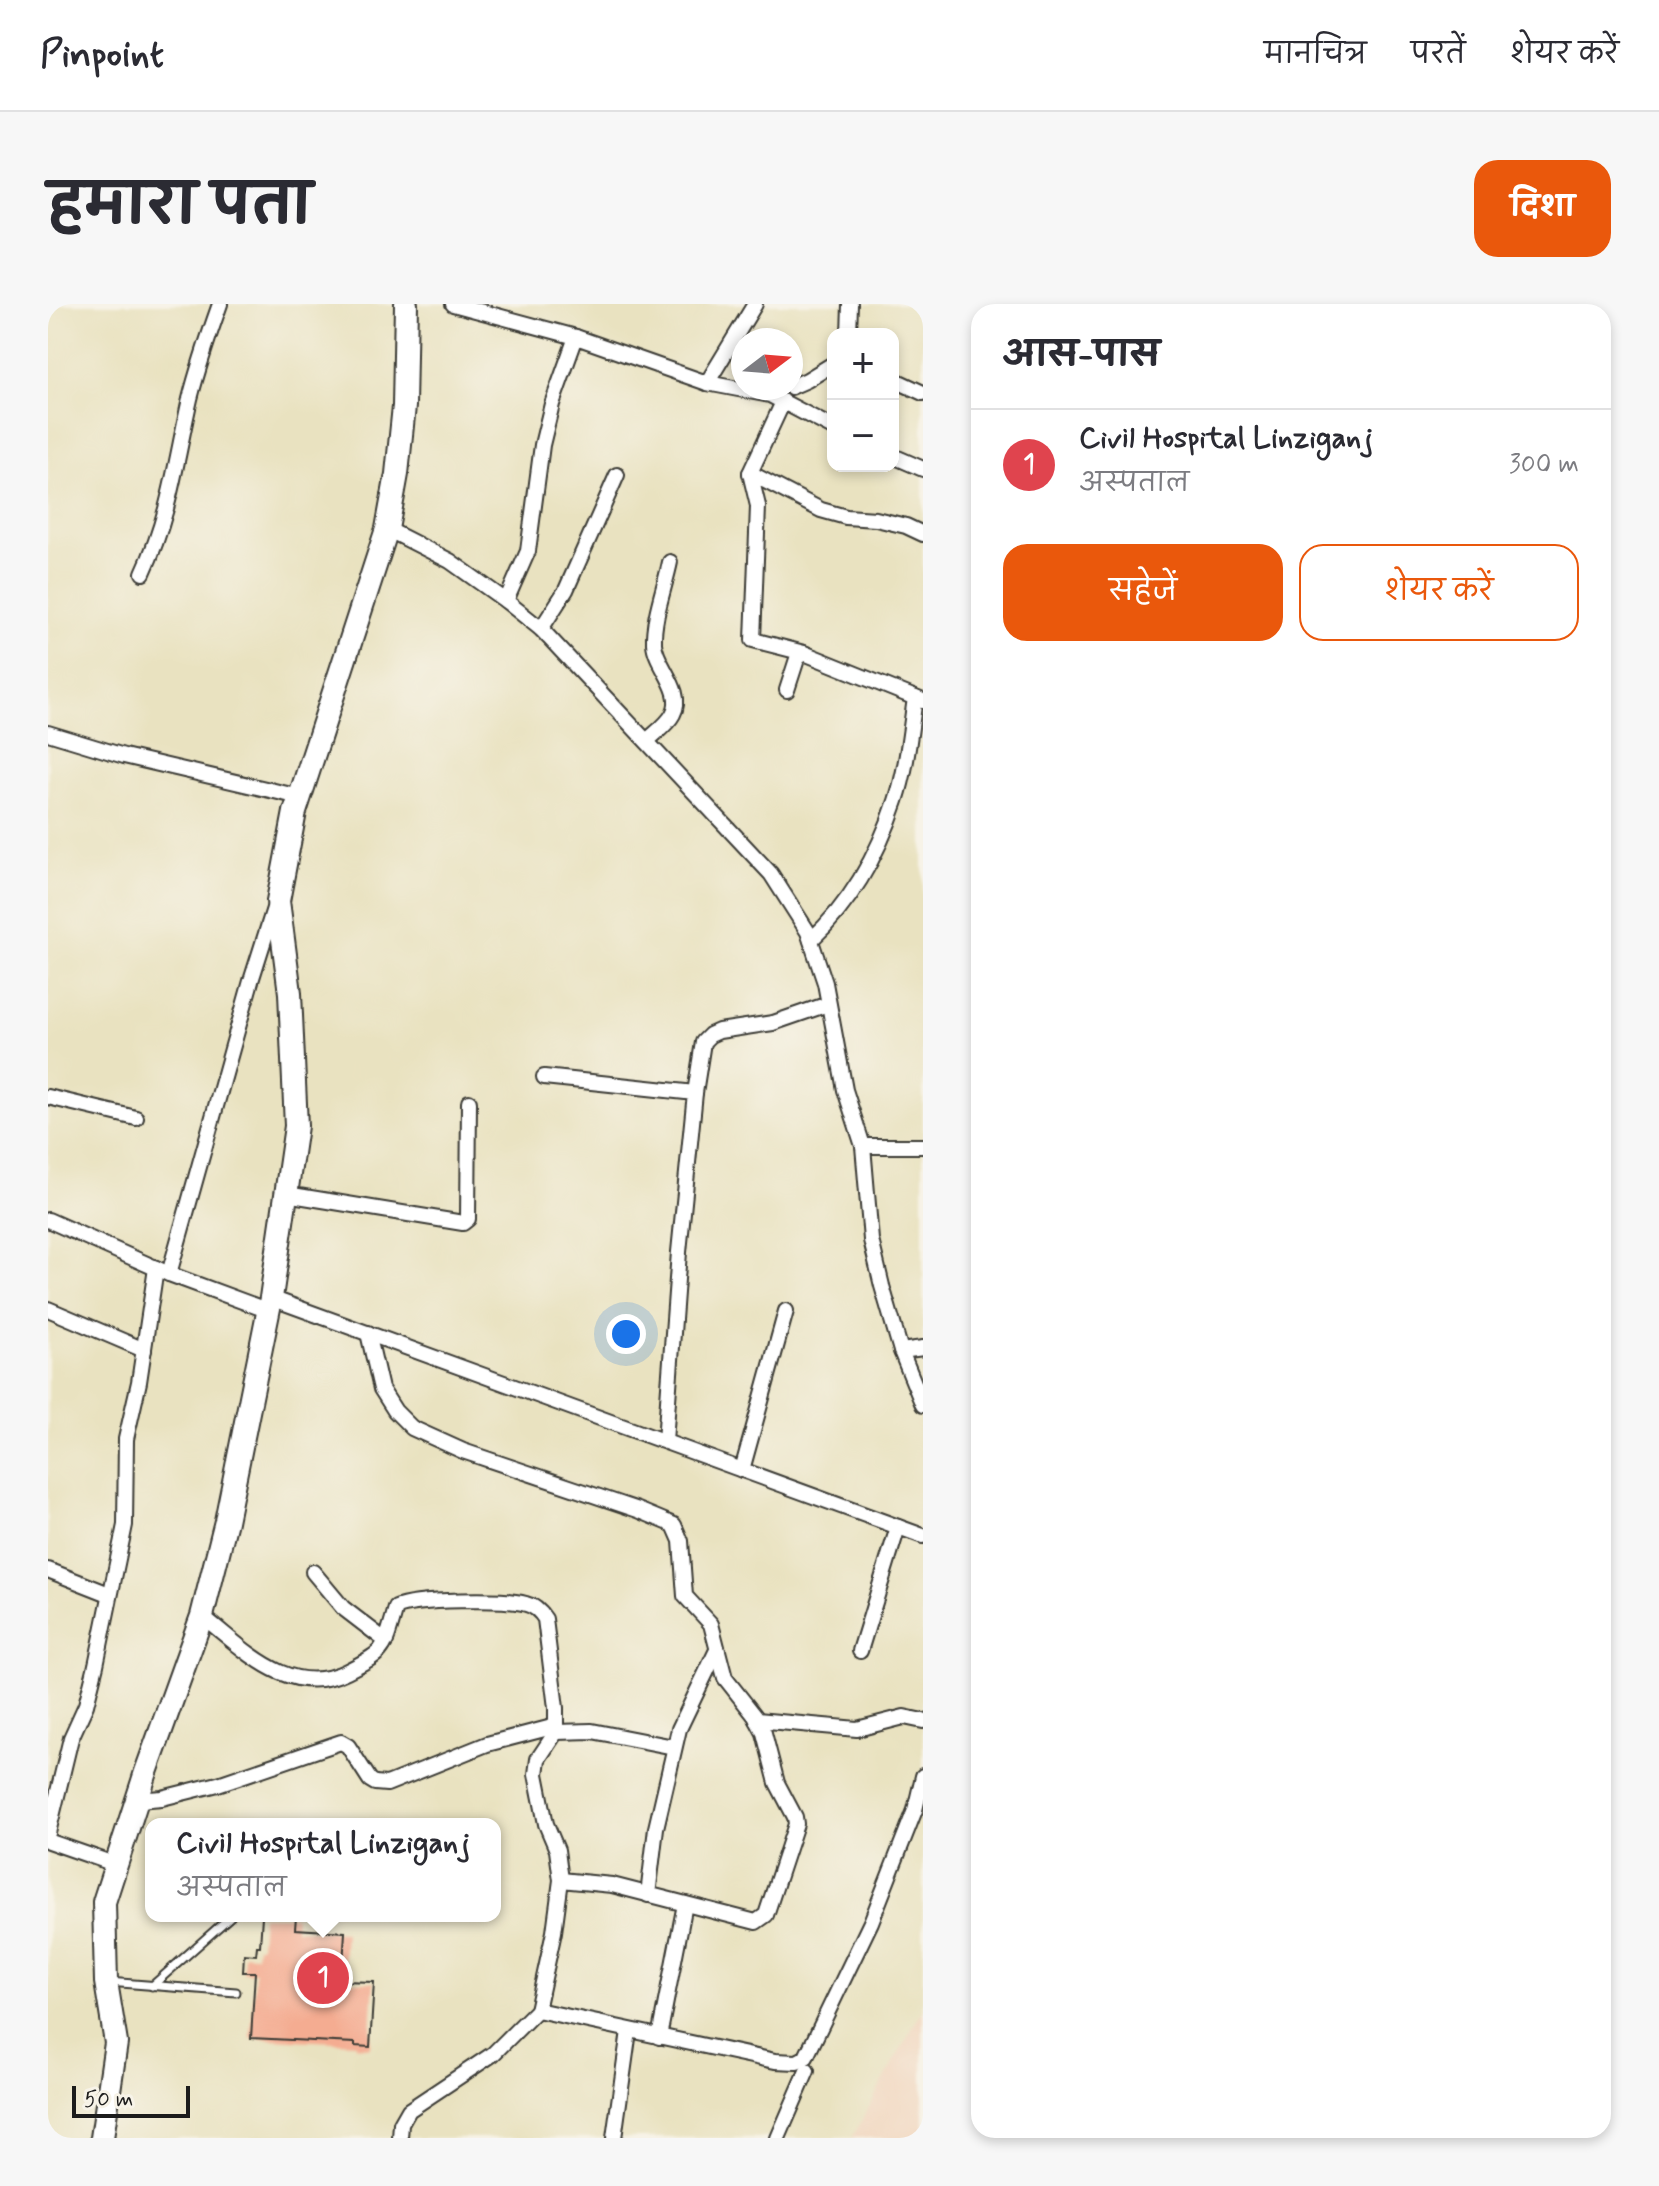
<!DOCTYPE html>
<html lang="hi">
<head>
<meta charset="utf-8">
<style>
	:root { --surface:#fff; --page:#f7f7f7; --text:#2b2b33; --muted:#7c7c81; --line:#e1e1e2; --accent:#ea580c }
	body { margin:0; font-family:Mynerve,"Playpen Sans Deva",sans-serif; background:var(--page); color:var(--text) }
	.controls { position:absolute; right:24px; top:24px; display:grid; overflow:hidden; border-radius:16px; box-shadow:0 4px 12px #0003 }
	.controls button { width:72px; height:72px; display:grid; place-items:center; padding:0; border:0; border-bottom:2px solid var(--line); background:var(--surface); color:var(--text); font:40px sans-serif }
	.compass { position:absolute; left:683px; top:24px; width:72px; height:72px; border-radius:50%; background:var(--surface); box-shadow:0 4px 12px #0003; rotate:74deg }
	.scale { position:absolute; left:24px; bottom:20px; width:118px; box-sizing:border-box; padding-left:8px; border:4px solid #1c1c1c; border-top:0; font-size:22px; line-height:28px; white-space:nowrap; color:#1c1c1c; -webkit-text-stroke:6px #f7f3e8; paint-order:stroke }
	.you { position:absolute; left:578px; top:1030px; width:28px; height:28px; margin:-20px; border:6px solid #fff; border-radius:50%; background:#1a73e8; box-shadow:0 0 0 12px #1a73e833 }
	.badge { display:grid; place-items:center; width:52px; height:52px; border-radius:50%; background:var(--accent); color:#fff; font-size:26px; font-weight:700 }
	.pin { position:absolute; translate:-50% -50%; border:4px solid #fff; box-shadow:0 2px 8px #0006 }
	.popup { position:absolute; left:97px; top:1514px; width:356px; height:104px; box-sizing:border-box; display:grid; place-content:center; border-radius:16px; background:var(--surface); filter:drop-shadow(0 2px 6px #0005); font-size:26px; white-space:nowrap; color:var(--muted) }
	.popup b { font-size:30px; color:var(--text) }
	.popup::after { content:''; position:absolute; left:50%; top:100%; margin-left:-16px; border:16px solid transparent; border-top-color:var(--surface) }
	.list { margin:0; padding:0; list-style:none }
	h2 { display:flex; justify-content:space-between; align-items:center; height:104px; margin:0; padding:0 32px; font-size:34px }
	h2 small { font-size:26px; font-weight:400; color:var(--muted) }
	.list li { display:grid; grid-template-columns:52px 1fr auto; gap:24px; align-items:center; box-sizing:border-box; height:112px; padding:0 32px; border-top:2px solid var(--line) }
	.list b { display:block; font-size:30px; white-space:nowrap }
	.list p { margin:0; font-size:26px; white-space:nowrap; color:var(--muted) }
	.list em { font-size:26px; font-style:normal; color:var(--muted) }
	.actions { display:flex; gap:16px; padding:24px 32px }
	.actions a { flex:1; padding:18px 0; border:2px solid var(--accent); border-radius:24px; text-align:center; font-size:28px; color:var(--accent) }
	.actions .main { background:var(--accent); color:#fff }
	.map { position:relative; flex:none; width:875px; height:1834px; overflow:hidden; border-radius:24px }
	header { display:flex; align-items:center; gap:48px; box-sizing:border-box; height:112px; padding:0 40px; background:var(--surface); border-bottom:2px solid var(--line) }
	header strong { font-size:38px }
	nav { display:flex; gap:44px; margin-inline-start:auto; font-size:28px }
	.intro { display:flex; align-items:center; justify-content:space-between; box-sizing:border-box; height:192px; padding:0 48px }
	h1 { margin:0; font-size:56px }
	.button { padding:20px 36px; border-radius:24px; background:var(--accent); color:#fff; font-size:28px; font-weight:700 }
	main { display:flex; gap:48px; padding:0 48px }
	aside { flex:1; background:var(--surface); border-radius:24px; box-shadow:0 4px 12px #0003 }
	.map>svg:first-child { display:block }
	.built { fill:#f1d5bd }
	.building { fill:#f4ac91 }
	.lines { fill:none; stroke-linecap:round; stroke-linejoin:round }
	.lane-casing { stroke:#3b3a35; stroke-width:11 }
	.street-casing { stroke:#3b3a35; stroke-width:18 }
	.secondary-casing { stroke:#3b3a35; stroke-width:26 }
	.lane { stroke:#fff; stroke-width:7 }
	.street { stroke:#fff; stroke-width:14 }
	.secondary { stroke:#fff; stroke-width:22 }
</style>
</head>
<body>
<header>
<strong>Pinpoint</strong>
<nav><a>मानचित्र</a><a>परतें</a><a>शेयर करें</a></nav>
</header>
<div class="intro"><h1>हमारा पता</h1><a class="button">दिशा</a></div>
<main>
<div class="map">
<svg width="875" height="1834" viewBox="0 0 875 1834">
	<rect width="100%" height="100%" fill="#f7f3e8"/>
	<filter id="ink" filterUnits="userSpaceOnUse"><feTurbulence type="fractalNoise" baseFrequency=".0125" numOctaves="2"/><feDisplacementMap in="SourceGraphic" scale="16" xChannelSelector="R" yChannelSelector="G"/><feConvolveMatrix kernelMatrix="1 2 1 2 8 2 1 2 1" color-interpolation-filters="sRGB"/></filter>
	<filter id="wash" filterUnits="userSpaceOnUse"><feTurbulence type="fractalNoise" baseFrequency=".006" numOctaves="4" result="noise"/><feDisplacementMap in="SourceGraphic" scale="32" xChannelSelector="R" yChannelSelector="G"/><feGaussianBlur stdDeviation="1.8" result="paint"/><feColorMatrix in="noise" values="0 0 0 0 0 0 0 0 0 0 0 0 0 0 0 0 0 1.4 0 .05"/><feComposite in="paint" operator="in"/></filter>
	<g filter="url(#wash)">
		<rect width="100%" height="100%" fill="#e9e2c0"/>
		<polygon class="built" points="875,1705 875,1834 804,1834"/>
		<g id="blocks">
			<polygon class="building" points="214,1612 248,1612 247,1625 297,1628 294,1677 326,1678 322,1743 307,1742 307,1739 203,1734 207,1668 195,1668 196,1650 208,1651 209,1642 212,1642"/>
		</g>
	</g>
	<g filter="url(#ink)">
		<use href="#blocks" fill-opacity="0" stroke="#3b3a35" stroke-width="2"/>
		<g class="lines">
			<g class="lane-casing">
				<g id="lane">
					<polyline points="60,1678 188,1688"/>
					<polyline points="104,1682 183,1612"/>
				</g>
			</g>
			<g class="street-casing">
				<g id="street">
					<polyline points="405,0 528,33 659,79 722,91 785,124"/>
					<polyline points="801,30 802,0"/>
					<polyline points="845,75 875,89"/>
					<polyline points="659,79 707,0"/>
					<polyline points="743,83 759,76 785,60"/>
					<polyline points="735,98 702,169 710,202 705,336 756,349"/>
					<polyline points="845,152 875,165"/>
					<polyline points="702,169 773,206 798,213 828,215 858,222 875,230"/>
					<polyline points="339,225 402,257 458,297 493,325 723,570 760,628 777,679 797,786 815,842 823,936 834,982 853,1047 875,1101"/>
					<path d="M95,269C122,211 128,156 142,95C150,63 161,31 172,0"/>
					<polyline points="458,297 480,247 494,141 504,100 528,33"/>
					<polyline points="493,325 518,286 569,171"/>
					<polyline points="739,386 749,355 756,349 875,397"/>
					<polyline points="0,429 76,452 252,493"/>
					<path d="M599,437C607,429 620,420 625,410C638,387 607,361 606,339C605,313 617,283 622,258"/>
					<path d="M763,636C803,599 831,548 848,497C859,464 862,428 867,394"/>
					<polyline points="496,773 647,789 631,948 617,1137"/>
					<polyline points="647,789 655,738 662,731 671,727 725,719 780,700"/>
					<polyline points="0,793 88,814"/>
					<polyline points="815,842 875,842"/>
					<polyline points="238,890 415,919 420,915 421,798"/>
					<polyline points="0,916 121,970 221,1007"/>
					<polyline points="121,970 203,677 227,601"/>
					<polyline points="223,994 875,1232"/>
					<polyline points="0,1005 96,1046"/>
					<polyline points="320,1029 333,1085 347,1107 364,1124 415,1147 590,1206 626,1221 633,1237 637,1292 663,1320 677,1374 707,1412 716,1429 729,1479 747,1513 748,1520 718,1611 708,1618 564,1581 513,1576"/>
					<polyline points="853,1047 875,1044"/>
					<polyline points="694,1166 738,1007"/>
					<polyline points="0,1266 61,1290"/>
					<polyline points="265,1268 295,1304 338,1337"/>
					<path d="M154,1312C197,1345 241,1396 299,1367C339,1347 335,1347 348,1304C366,1295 458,1294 478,1300C487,1302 492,1307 497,1315L508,1404V1428L490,1455L488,1470L498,1520L509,1546L513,1576L506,1628L489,1706L727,1757L749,1758L758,1753L823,1618L867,1506L875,1472"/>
					<polyline points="812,1347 850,1223"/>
					<polyline points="709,1416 809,1425 856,1413 875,1417"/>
					<polyline points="508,1428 544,1427 626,1443"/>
					<polyline points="90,1496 114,1494 170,1480 293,1438 300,1442 322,1476 327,1479 339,1480 439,1440 508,1422"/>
					<polyline points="0,1529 23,1434 38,1401 48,1361 77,1221 78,1135 91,1078 108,964"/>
					<polyline points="0,1537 69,1561"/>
					<polyline points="600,1591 608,1524 631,1425 668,1348"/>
					<polyline points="611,1733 637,1600"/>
					<polyline points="352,1834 353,1820 361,1806 445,1750 489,1706"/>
					<polyline points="566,1834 581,1727"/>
					<polyline points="730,1834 759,1767"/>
				</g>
			</g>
			<g class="secondary-casing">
				<polyline id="secondary" points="54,1834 68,1739 58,1678 56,1598 98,1468 154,1312 178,1217 223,994 248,822 242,689 230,597 247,508 339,225 349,170 356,102 358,0"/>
			</g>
			<use href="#lane" class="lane"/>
			<use href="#street" class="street"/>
			<use href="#secondary" class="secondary"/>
		</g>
	</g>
</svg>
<div class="controls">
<button>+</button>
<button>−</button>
</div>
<svg class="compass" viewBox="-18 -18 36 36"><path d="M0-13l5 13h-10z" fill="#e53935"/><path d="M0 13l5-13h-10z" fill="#7c7c81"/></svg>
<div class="scale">50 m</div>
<div class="you"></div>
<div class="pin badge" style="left:275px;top:1674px;background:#e0444e">1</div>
<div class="popup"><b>Civil Hospital Linziganj</b>अस्पताल</div>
</div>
<aside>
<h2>आस-पास<small></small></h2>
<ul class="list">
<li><span class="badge" style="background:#e0444e">1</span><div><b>Civil Hospital Linziganj</b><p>अस्पताल</p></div><em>300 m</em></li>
</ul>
<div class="actions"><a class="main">सहेजें</a><a>शेयर करें</a></div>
</aside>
</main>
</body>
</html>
